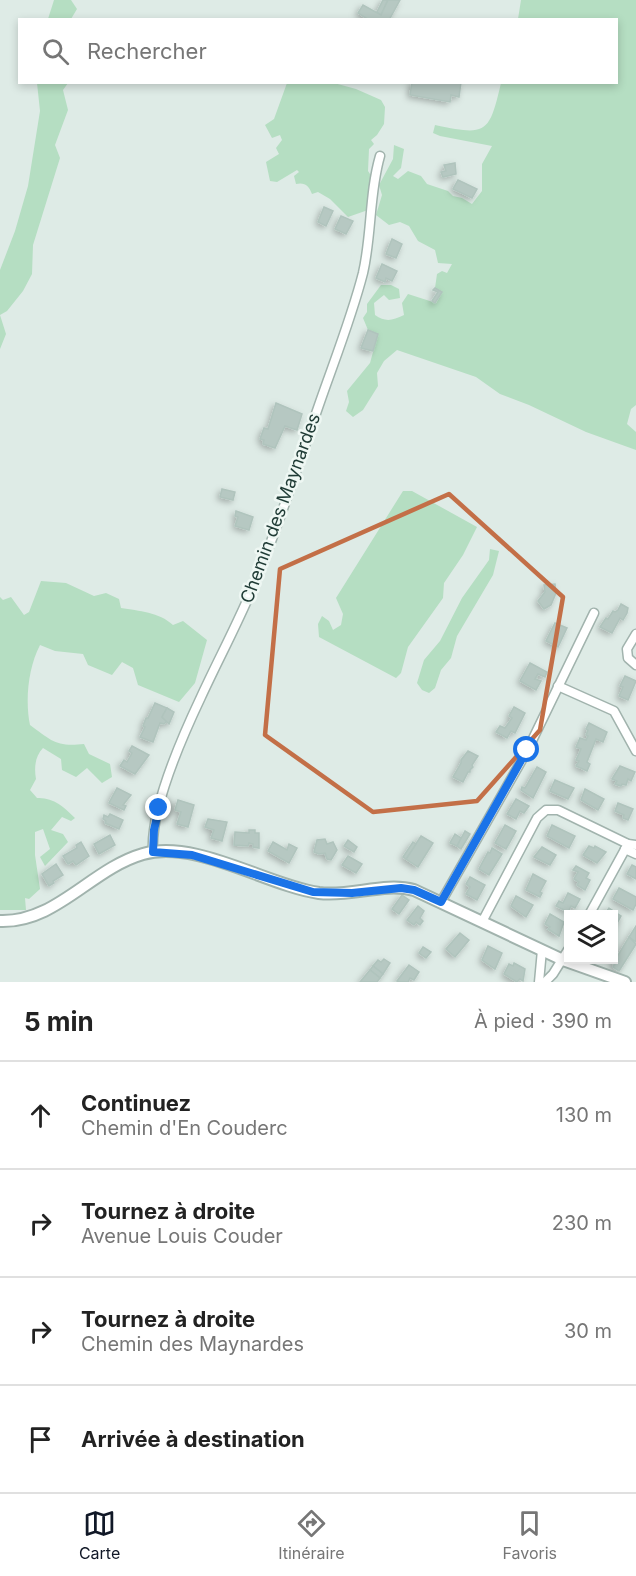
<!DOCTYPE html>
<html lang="fr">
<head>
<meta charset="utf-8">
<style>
	:root { --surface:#fff; --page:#f2f2f2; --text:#222; --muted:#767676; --line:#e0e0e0; --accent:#111827 }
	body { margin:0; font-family:Inter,sans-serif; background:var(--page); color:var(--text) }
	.controls { position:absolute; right:18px; bottom:18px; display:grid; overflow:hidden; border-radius:0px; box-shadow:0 3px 9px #0003 }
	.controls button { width:54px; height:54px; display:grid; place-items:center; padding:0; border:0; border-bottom:2px solid var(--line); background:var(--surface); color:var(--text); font:30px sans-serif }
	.stop { position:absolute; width:18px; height:18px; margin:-14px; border:4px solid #1a73e8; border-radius:50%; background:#fff }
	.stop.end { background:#1a73e8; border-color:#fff; box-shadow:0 2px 6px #0008 }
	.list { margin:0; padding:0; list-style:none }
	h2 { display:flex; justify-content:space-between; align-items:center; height:78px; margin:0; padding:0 24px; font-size:26px }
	h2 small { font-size:20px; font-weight:400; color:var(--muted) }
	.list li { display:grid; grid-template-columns:39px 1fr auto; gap:18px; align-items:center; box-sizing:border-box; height:108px; padding:0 24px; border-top:2px solid var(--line) }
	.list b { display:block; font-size:22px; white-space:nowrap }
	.list p { margin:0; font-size:20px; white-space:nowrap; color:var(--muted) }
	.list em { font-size:20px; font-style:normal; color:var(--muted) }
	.icon { flex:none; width:33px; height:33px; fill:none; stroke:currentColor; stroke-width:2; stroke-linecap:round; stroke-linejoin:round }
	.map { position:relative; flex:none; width:636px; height:982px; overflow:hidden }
	.search { position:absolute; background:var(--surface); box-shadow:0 3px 9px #0003; left:18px; right:18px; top:18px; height:66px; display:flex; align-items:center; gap:15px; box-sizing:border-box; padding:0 21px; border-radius:0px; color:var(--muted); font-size:22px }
	.sheet { height:510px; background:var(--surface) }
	nav { display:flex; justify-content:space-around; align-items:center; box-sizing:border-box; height:84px; border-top:2px solid var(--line); background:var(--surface); font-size:16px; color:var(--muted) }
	nav a { display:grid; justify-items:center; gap:3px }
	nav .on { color:var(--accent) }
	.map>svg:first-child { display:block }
	.green { fill:#b5dec2 }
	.building { fill:#b6c8c2; stroke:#b0c4bd; stroke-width:1.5; filter:url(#shadow) }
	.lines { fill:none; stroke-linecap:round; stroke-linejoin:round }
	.minor-casing { stroke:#a1b3ad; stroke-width:11 }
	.tertiary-casing { stroke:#a1b3ad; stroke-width:14 }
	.minor { stroke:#fff; stroke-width:8 }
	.tertiary { stroke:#fff; stroke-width:10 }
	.route { stroke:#1a73e8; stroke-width:8 }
	.marked { fill:none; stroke:#c36f47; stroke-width:4.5; stroke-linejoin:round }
	.labels { text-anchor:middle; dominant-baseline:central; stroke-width:5; stroke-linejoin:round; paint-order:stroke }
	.street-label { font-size:18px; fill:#1f3b35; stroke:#eef7f3 }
</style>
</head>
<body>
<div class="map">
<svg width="636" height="982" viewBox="0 0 636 982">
	<defs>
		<filter id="shadow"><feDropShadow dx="-2.5" dy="2.5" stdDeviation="3" flood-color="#0004"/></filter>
	</defs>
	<rect width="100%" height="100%" fill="#deebe6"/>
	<g class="green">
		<polygon points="54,0 71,0 77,9 71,19 48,19"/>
		<path d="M521,0H636V405L631,409L627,424L636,432V450L586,432L529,405L500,394L476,377L397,350L384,361L377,373L378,386L363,410L353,417L346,411L349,402L347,391L370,363L378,334L368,330L363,318L367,312V304L381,285H391L399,289L400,298L389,300L384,295L374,303L375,315C385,322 392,321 404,315L402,303L408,294L436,303L442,292L435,288L437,274L442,271L447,273L452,264L438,263L435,250L418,241L409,226L400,222L389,225L376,215L382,195L379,185L393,159L394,145L404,149L401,168L393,176L398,179L408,171L421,176L427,184L448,191L453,196L462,198L472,204L482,191V164L492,146L440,136L433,133L435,125C487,136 489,134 501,83L616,82V20L518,19Z"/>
		<polygon points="37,83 68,83 63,90 68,110 55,145 60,158 33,245 32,274 23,291 7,311 0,315 6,334 0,349 0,270 15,231 28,186 40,111"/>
		<path d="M287,83H334L356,89L381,100L385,107L384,124L377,135L371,140L374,144L369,149L368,171L372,177L368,210L348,217L330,199L318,192L312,194C309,186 305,182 296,184L294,176L299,172L297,170L277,182L270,181L266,162L279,154L276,148L282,140L280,135L272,138L265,125L274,119Z"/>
		<polygon points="403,491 412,491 477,527 463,555 444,583 443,598 408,647 401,673 396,678 319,637 318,624 322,616 329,621 333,630 341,625 343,614 336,598"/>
		<polygon points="490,549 499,551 493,575 457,636 451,658 441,670 435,688 429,693 422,690 417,683 424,660 440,641 462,598 489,560"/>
		<path d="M41,581L66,583L94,596L106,593L119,599L121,608C139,611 159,612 173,625L183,621L207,640L195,683L179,702L138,685L133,668L122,662L112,675L88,665L83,654L55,651L40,645C28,668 25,701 30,725C52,741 56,747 84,744L89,754L110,764L112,777L102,783L87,768L76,777L62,770L61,759L43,748C35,756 34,768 36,779L30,790L37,798C53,797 64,807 75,818L71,821L62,817L51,830L63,834L68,842L45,866L40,857L50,849L43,829L35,832V855L40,889L29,899L25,898L26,910H0V597L3,600L11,597L24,615L29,612Z"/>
	</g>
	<g class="building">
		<polygon points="383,0 388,0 381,15 377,12"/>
		<polygon points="388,0 400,0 389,20 369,20 358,13 363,5 381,15"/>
		<polygon points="412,82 429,83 461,82 459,97 451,95 450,102 410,95"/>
		<polygon points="455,163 456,174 443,177 441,172 446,171 444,165"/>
		<polygon points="458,180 477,189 472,198 453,189"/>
		<polygon points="324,207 333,211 326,226 318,222"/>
		<polygon points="341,216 353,221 346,234 335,229"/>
		<polygon points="392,239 402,244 396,258 386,254"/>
		<polygon points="382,264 397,271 392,281 386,278 385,282 376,278"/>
		<polygon points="435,288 442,292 435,303 432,301 438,292 433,290"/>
		<polygon points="368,330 378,334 373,351 361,348"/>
		<polygon points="276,403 302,414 297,430 285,426 275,448 263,444 264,440 260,439 264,428 268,429"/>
		<polygon points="222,489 235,492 233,500 220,497"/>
		<polygon points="236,511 253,517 249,530 235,526 238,517 235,516"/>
		<polygon points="555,584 556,593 551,605 544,609 538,601 545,592 544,585"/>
		<polygon points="621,604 628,608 627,613 623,620 620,618 612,633 600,627 606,618 608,619 613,611 615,612 618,610"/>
		<polygon points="555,623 567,628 558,647 546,641"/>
		<polygon points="530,663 547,672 545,677 538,674 535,679 541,681 536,690 520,681"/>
		<polygon points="625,676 636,681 628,700 619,696 623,687 620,686"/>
		<polygon points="155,703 167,708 162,717 167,721 164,724 160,723 153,742 140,737 145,727 143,726 146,718 148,718"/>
		<polygon points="514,707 525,713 515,733 511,731 507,738 496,732 500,726 505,728 512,718 509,716"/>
		<polygon points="167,708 174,712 169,724 162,717"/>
		<polygon points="589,723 607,732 603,742 596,739 587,762 590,764 587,771 576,766 579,761 576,760 581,749 576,747 580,738 586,740 588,736 586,735 588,730 586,729"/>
		<polygon points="132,746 149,755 135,774 120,766 124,760 127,762 132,753 129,751"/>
		<polygon points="468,751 478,756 472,765 473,767 470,770 470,772 468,772 463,782 453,777 461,763 461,760"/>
		<polygon points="620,766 635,772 631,781 628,779 626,785 622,784 621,786 615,784 617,781 612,779"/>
		<polygon points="537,767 546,772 533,798 521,790 522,787 525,788"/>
		<polygon points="555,780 574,788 568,799 550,791"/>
		<polygon points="117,788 131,795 123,805 126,806 124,810 109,803"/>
		<polygon points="585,789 604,799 598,810 581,800"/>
		<polygon points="516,799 529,806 524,813 520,811 516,819 507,814"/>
		<polygon points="178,800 194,805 188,827 177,824 181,812 175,810"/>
		<polygon points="618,803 633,809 628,820 623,818 624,815 615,811"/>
		<polygon points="110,814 123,820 119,829 105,823 106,821 103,819 104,815 108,817"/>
		<polygon points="208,819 227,822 222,841 211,838 214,830 205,827"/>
		<polygon points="505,825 516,831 506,849 495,843"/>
		<polygon points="552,825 575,836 569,848 547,836"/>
		<polygon points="249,830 255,830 255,833 259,833 259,848 253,847 253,844 249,843 248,846 234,845 235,832 249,833"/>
		<polygon points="465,831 470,834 461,849 457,846"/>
		<polygon points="455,834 461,838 457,846 450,843"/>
		<polygon points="110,835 115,845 99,854 94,844"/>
		<polygon points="421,836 433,843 418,867 406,859"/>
		<polygon points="325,839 327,844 333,842 337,850 331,860 327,859 325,853 319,854 314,852 317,840"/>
		<polygon points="348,840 357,847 354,852 344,846"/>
		<polygon points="81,842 89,856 76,865 73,861 68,864 63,856 77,848 76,845"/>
		<polygon points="273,842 287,850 289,844 297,848 289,863 268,851"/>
		<polygon points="413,842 416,844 406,859 403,857"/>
		<polygon points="589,846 594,848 595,846 606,852 597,863 583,855"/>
		<polygon points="542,847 556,855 550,865 534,857"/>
		<polygon points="492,848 502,854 489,875 479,869 488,852 490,853"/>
		<polygon points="348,856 362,864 356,873 342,865"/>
		<polygon points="56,864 63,875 53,881 54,883 49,886 42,874"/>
		<polygon points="632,865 636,867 636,879 627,874"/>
		<polygon points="576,866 589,873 586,878 590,880 585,890 577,885 579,882 574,879 578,872 573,870"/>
		<polygon points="533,874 546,881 540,892 542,893 540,897 526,890"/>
		<polygon points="470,877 485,885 477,900 466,894 470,887 466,884"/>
		<polygon points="619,888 636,897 636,904 633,910 613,899"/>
		<polygon points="568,893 580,899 575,908 571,906 568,912 556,906 559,901 563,903"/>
		<polygon points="402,895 409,900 399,914 392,909"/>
		<polygon points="516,896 533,905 526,917 511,906"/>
		<polygon points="418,906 424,911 420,918 423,921 420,925 416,922 414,925 407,920"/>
		<polygon points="609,908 621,916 614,929 614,915 604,915"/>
		<polygon points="550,914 564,922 559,936 548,929 550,927 545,924"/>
		<polygon points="636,926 636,942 629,937"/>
		<polygon points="460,933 469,940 455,957 446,949"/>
		<polygon points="629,937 636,944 619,971 613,967 615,964 612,963 615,959 617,961 618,959 617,957"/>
		<polygon points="488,946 502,953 495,969 482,960"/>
		<polygon points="423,947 431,952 426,958 419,953"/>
		<polygon points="384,959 390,963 383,974 373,966 378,960 381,962"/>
		<polygon points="514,963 525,969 523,981 520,979 517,982 504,974 509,964 513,966"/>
		<polygon points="409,965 419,972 414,980 410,978 408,982 399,982 397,981"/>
		<polygon points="373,966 383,974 380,978 370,970"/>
		<polygon points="370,970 380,978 377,982 360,982"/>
	</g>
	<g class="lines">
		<g class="minor-casing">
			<g id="minor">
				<polyline points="636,634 627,649 628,658 636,665"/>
				<polyline points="558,686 614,711 636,751"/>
				<polyline points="625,849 636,854"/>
				<path d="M153,852C150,810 183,735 201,697C219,658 239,621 255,582C280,523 299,462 320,402C335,359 352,316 363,273C372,234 369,194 380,156"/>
				<polyline points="441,902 527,751 594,613"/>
				<polyline points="589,915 628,844"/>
				<polyline points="482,922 537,818 546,810 558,810 628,844 636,845"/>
				<polyline points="539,982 542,950"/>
				<polyline points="545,982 553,974 568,950"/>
			</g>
		</g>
		<g class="tertiary-casing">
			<path id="tertiary" d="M0,921C56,923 91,869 143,854C196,839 266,885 319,893C351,897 384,882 414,890L563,960L625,982"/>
		</g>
		<use href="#minor" class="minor"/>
		<use href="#tertiary" class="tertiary"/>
	</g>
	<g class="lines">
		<polyline class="route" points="159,808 154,830 153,852 192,855 313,892 352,893 401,888 414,890 441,902 527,750"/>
	</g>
	<path class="marked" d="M449,494L563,597L540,730L477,801L373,812L265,735L280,569Z"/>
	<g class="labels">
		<g class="street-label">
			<text transform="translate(280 508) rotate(-70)">Chemin des Maynardes</text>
		</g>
	</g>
</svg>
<div class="controls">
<button><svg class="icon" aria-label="layers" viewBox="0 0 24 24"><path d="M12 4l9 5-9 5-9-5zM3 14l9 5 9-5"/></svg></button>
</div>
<div class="stop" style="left:527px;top:750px"></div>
<div class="stop end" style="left:159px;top:808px"></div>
<div class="search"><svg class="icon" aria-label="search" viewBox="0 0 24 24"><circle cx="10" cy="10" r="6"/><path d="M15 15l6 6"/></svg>Rechercher</div>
</div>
<section class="sheet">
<h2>5 min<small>À pied · 390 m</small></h2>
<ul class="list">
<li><svg class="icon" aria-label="ahead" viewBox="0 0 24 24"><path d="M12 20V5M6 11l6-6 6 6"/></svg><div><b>Continuez</b><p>Chemin d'En Couderc</p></div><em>130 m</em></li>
<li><svg class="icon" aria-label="right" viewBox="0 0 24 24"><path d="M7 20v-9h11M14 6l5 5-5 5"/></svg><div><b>Tournez à droite</b><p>Avenue Louis Couder</p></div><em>230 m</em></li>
<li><svg class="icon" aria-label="right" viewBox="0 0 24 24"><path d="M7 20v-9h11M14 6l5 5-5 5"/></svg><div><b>Tournez à droite</b><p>Chemin des Maynardes</p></div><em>30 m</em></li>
<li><svg class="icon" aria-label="arrive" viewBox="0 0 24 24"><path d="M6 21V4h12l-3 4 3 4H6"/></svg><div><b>Arrivée à destination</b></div></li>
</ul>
</section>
<nav>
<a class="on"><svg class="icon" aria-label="map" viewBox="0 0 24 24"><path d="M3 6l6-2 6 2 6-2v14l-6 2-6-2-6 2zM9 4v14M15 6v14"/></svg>Carte</a>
<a><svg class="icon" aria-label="directions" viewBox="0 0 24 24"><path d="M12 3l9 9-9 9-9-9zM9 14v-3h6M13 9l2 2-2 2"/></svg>Itinéraire</a>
<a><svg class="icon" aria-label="saved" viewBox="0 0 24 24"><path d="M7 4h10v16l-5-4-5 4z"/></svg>Favoris</a>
</nav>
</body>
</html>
